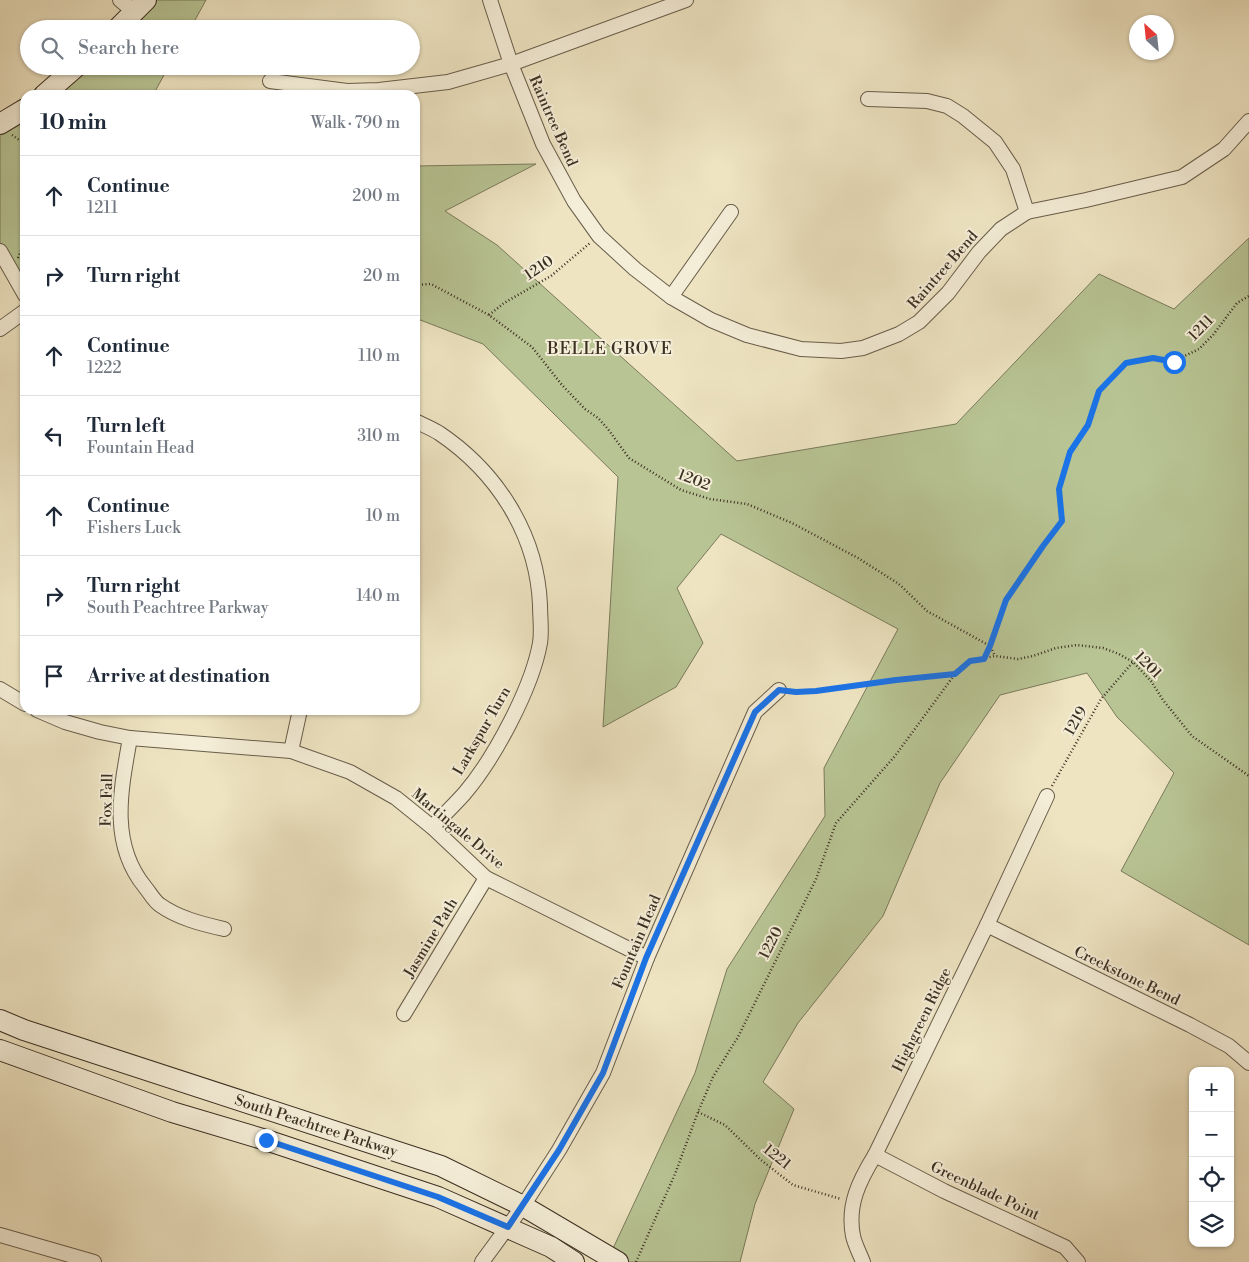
<!DOCTYPE html>
<html lang="en">
<head>
<meta charset="utf-8">
<style>
	:root { --surface:#fff; --page:#f6f6f7; --text:#1f2937; --muted:#747a83; --line:#e0e1e3 }
	body { margin:0; font-family:"Libre Bodoni",serif; background:var(--page); color:var(--text) }
	.controls { position:absolute; right:15px; bottom:15px; display:grid; overflow:hidden; border-radius:10px; box-shadow:0 1px 4px #0004 }
	.controls button { width:45px; height:45px; display:grid; place-items:center; padding:0; border:0; border-bottom:1px solid var(--line); background:var(--surface); color:var(--text); font:25px sans-serif }
	.compass { position:absolute; left:1129px; top:15px; width:45px; height:45px; border-radius:50%; background:var(--surface); box-shadow:0 1px 4px #0004; rotate:333deg }
	.stop { position:absolute; width:15px; height:15px; margin:-11px; border:4px solid #1a73e8; border-radius:50%; background:#fff }
	.stop.end { background:#1a73e8; border-color:#fff; box-shadow:0 1px 5px #0008 }
	.list { margin:0; padding:0; list-style:none }
	h2 { display:flex; justify-content:space-between; align-items:center; height:65px; margin:0; padding:0 20px; font-size:21px }
	h2 small { font-size:16px; font-weight:400; color:var(--muted) }
	.list li { display:grid; grid-template-columns:32px 1fr auto; gap:15px; align-items:center; box-sizing:border-box; height:80px; padding:0 20px; border-top:1px solid var(--line) }
	.list b { display:block; font-size:19px; white-space:nowrap }
	.list p { margin:0; font-size:16px; white-space:nowrap; color:var(--muted) }
	.list em { font-size:16px; font-style:normal; color:var(--muted) }
	.icon { flex:none; width:28px; height:28px; fill:none; stroke:currentColor; stroke-width:2; stroke-linecap:round; stroke-linejoin:round }
	.map { position:relative; flex:none; width:1249px; height:1262px; overflow:hidden }
	.search { position:absolute; background:var(--surface); box-shadow:0 1px 4px #0004; left:20px; top:20px; width:400px; height:55px; display:flex; align-items:center; gap:12px; box-sizing:border-box; padding:0 18px; border-radius:28px; color:var(--muted); font-size:19px }
	.panel { position:absolute; background:var(--surface); box-shadow:0 1px 4px #0004; left:20px; top:90px; width:400px; height:625px; border-radius:15px }
	.map>svg:first-child { display:block }
	.green { fill:#b8c494; stroke:#7a7a5b }
	.lines { fill:none; stroke-linecap:round; stroke-linejoin:round }
	.street-casing { stroke:#685d4a; stroke-width:16 }
	.secondary-casing { stroke:#3c3022; stroke-width:22 }
	.path { stroke:#3c3022; stroke-width:2.5; stroke-dasharray:1 2.5; stroke-linecap:butt }
	.street { stroke:#f4edd7; stroke-width:14 }
	.secondary { stroke:#f4edd7; stroke-width:20 }
	.route { stroke:#1a73e8; stroke-width:6 }
	.labels { text-anchor:middle; dominant-baseline:central; stroke-width:4; stroke-linejoin:round; paint-order:stroke }
	.street-label { font-size:15px; fill:#3c3022; stroke:#f4edd7 }
	.neighbourhood-label { font-size:16px; letter-spacing:1px; fill:#3c3022; stroke:#f4edd7 }
</style>
</head>
<body>
<div class="map">
<svg width="1249" height="1262" viewBox="0 0 1249 1262">
	<rect width="100%" height="100%" fill="#eee4c2"/>
	<filter id="stains"><feTurbulence type="fractalNoise" baseFrequency=".004" numOctaves="4"/><feColorMatrix values="0 0 0 0 .2 0 0 0 0 .09 0 0 0 0 .02 0 0 0 .5 -.17"/></filter>
	<radialGradient id="worn" r=".72"><stop offset=".6" stop-color="#630" stop-opacity="0"/><stop offset="1" stop-color="#630" stop-opacity=".3"/></radialGradient>
	<g class="green">
		<polygon points="144,0 206,0 190,29 113,29"/>
		<polygon points="65,66 169,66 153,95 28,95"/>
		<polygon points="25,97 25,274 12,272 0,251 0,117"/>
		<polygon points="536,164 445,211 497,245 737,461 956,424 1099,274 1174,309 1249,238 1249,945 1121,871 1174,773 1117,717 1087,673 1000,695 940,783 883,916 798,1023 763,1082 794,1109 755,1204 740,1262 617,1262 609,1257 695,1073 727,969 825,816 824,768 898,629 721,534 677,588 703,643 676,687 603,727 618,477 483,344 415,318 415,166"/>
	</g>
	<g class="lines">
		<g class="street-casing">
			<g id="street">
				<polyline points="120,0 134,12"/>
				<polyline points="490,0 511,64 543,144 574,201 599,236 635,269 671,297 711,320 747,335 801,349 841,351 863,348 899,334 919,322 948,293 979,252 1001,229 1027,212 1086,200 1182,177 1224,149 1249,121"/>
				<polyline points="270,81 347,91 379,90 448,82 511,64 686,0"/>
				<polyline points="868,99 927,101 947,106 963,116 995,142 1013,169 1027,212"/>
				<polyline points="0,251 25,295"/>
				<polyline points="671,297 731,212"/>
				<polyline points="0,329 25,311"/>
				<path d="M415,421C423,425 431,428 439,433C497,472 537,534 540,605C540,618 542,631 540,643C532,688 494,759 464,794C454,805 443,816 432,827"/>
				<polyline points="0,689 25,704"/>
				<polyline points="37,710 65,722 100,732 130,738 291,751 350,772 396,798 432,827 486,878 647,958"/>
				<path d="M130,738C121,789 109,843 145,887C150,893 154,901 160,905C178,918 202,924 224,929"/>
				<polyline points="291,751 300,710"/>
				<polyline points="987,925 1190,1025 1229,1046 1249,1063"/>
				<polyline points="404,1014 486,878"/>
				<polyline points="875,1155 944,1191 1065,1247 1078,1262"/>
				<polyline points="0,1235 94,1262"/>
				<polyline points="482,1262 523,1206 559,1150 603,1073 647,958 755,712 779,690"/>
				<path d="M863,1262C860,1254 855,1245 853,1236C847,1205 859,1181 875,1155L987,925L1047,796"/>
			</g>
		</g>
		<g class="secondary-casing">
			<g id="secondary">
				<polyline points="117,29 146,0"/>
				<polyline points="44,95 77,66"/>
				<polyline points="0,124 25,109"/>
				<polyline points="0,1020 24,1030 441,1166 523,1206 618,1262"/>
				<polyline points="0,1050 172,1112 266,1140 438,1197 551,1247 574,1262"/>
			</g>
		</g>
		<g class="path">
			<polyline points="12,135 25,144"/>
			<polyline points="18,258 25,241"/>
			<polyline points="415,285 431,284 489,315 532,347 562,385 585,409 598,418 608,429 629,458 681,490 710,499 747,504 792,523 858,558 899,584 927,611 990,646 995,656"/>
			<polyline points="489,315 504,303 551,276 590,243"/>
			<polyline points="984,659 990,646 1006,600 1043,545 1062,521 1059,489 1070,452 1089,425 1099,391 1127,363 1153,358 1174,361 1199,349 1213,335 1237,303 1249,296"/>
			<polyline points="790,692 816,691 896,679 955,674"/>
			<polyline points="1052,786 1101,699 1133,662"/>
			<polyline points="698,1112 725,1125 761,1160 793,1185 841,1199"/>
			<polyline points="636,1262 675,1174 698,1112 713,1077 738,1037 816,879 836,823 895,756 955,674 970,661 995,656 1018,659 1033,656 1056,648 1077,645 1103,648 1119,654 1133,662 1151,681 1163,700 1192,736 1249,776"/>
		</g>
		<use href="#street" class="street"/>
		<use href="#secondary" class="secondary"/>
	</g>
	<g class="lines">
		<polyline class="route" points="266,1140 438,1197 508,1227 559,1150 603,1073 646,958 755,712 779,690 796,692 816,691 896,680 955,674 970,661 984,659 990,646 1006,600 1043,546 1062,521 1059,489 1070,452 1088,425 1099,391 1126,363 1153,358 1174,362"/>
	</g>
	<g class="labels">
		<g class="street-label">
			<text transform="translate(553 121) rotate(66)">Raintree Bend</text>
			<text transform="translate(539 268) rotate(-34)">1210</text>
			<text transform="translate(943 270) rotate(-49)">Raintree Bend</text>
			<text transform="translate(1201 328) rotate(-46)">1211</text>
			<text transform="translate(694 480) rotate(21)">1202</text>
			<text transform="translate(1148 665) rotate(45)">1201</text>
			<text transform="translate(1076 721) rotate(-61)">1219</text>
			<text transform="translate(482 731) rotate(-60)">Larkspur Turn</text>
			<text transform="translate(107 800) rotate(-88)">Fox Fall</text>
			<text transform="translate(458 829) rotate(40)">Martingale Drive</text>
			<text transform="translate(431 938) rotate(-59)">Jasmine Path</text>
			<text transform="translate(637 942) rotate(-67)">Fountain Head</text>
			<text transform="translate(771 943) rotate(-63)">1220</text>
			<text transform="translate(1127 976) rotate(26)">Creekstone Bend</text>
			<text transform="translate(922 1020) rotate(-64)">Highgreen Ridge</text>
			<text transform="translate(316 1126) rotate(18)">South Peachtree Parkway</text>
			<text transform="translate(777 1157) rotate(39)">1221</text>
			<text transform="translate(985 1191) rotate(25)">Greenblade Point</text>
		</g>
		<g class="neighbourhood-label">
			<text x="610" y="349">BELLE GROVE</text>
		</g>
	</g>
	<rect width="100%" height="100%" filter="url(#stains)"/>
	<rect width="100%" height="100%" fill="url(#worn)"/>
</svg>
<div class="controls">
<button>+</button>
<button>−</button>
<button><svg class="icon" aria-label="locate" viewBox="0 0 24 24"><circle cx="12" cy="12" r="6"/><path d="M12 2v4M12 18v4M2 12h4M18 12h4"/></svg></button>
<button><svg class="icon" aria-label="layers" viewBox="0 0 24 24"><path d="M12 4l9 5-9 5-9-5zM3 14l9 5 9-5"/></svg></button>
</div>
<svg class="compass" viewBox="-18 -18 36 36"><path d="M0-13l5 13h-10z" fill="#e53935"/><path d="M0 13l5-13h-10z" fill="#747a83"/></svg>
<div class="stop" style="left:1174px;top:362px"></div>
<div class="stop end" style="left:266px;top:1140px"></div>
<div class="search"><svg class="icon" aria-label="search" viewBox="0 0 24 24"><circle cx="10" cy="10" r="6"/><path d="M15 15l6 6"/></svg>Search here</div>
<section class="panel">
<h2>10 min<small>Walk · 790 m</small></h2>
<ul class="list">
<li><svg class="icon" aria-label="ahead" viewBox="0 0 24 24"><path d="M12 20V5M6 11l6-6 6 6"/></svg><div><b>Continue</b><p>1211</p></div><em>200 m</em></li>
<li><svg class="icon" aria-label="right" viewBox="0 0 24 24"><path d="M7 20v-9h11M14 6l5 5-5 5"/></svg><div><b>Turn right</b></div><em>20 m</em></li>
<li><svg class="icon" aria-label="ahead" viewBox="0 0 24 24"><path d="M12 20V5M6 11l6-6 6 6"/></svg><div><b>Continue</b><p>1222</p></div><em>110 m</em></li>
<li><svg class="icon" aria-label="left" viewBox="0 0 24 24"><path d="M17 20v-9H6M10 6l-5 5 5 5"/></svg><div><b>Turn left</b><p>Fountain Head</p></div><em>310 m</em></li>
<li><svg class="icon" aria-label="ahead" viewBox="0 0 24 24"><path d="M12 20V5M6 11l6-6 6 6"/></svg><div><b>Continue</b><p>Fishers Luck</p></div><em>10 m</em></li>
<li><svg class="icon" aria-label="right" viewBox="0 0 24 24"><path d="M7 20v-9h11M14 6l5 5-5 5"/></svg><div><b>Turn right</b><p>South Peachtree Parkway</p></div><em>140 m</em></li>
<li><svg class="icon" aria-label="arrive" viewBox="0 0 24 24"><path d="M6 21V4h12l-3 4 3 4H6"/></svg><div><b>Arrive at destination</b></div></li>
</ul>
</section>
</div>
</body>
</html>
